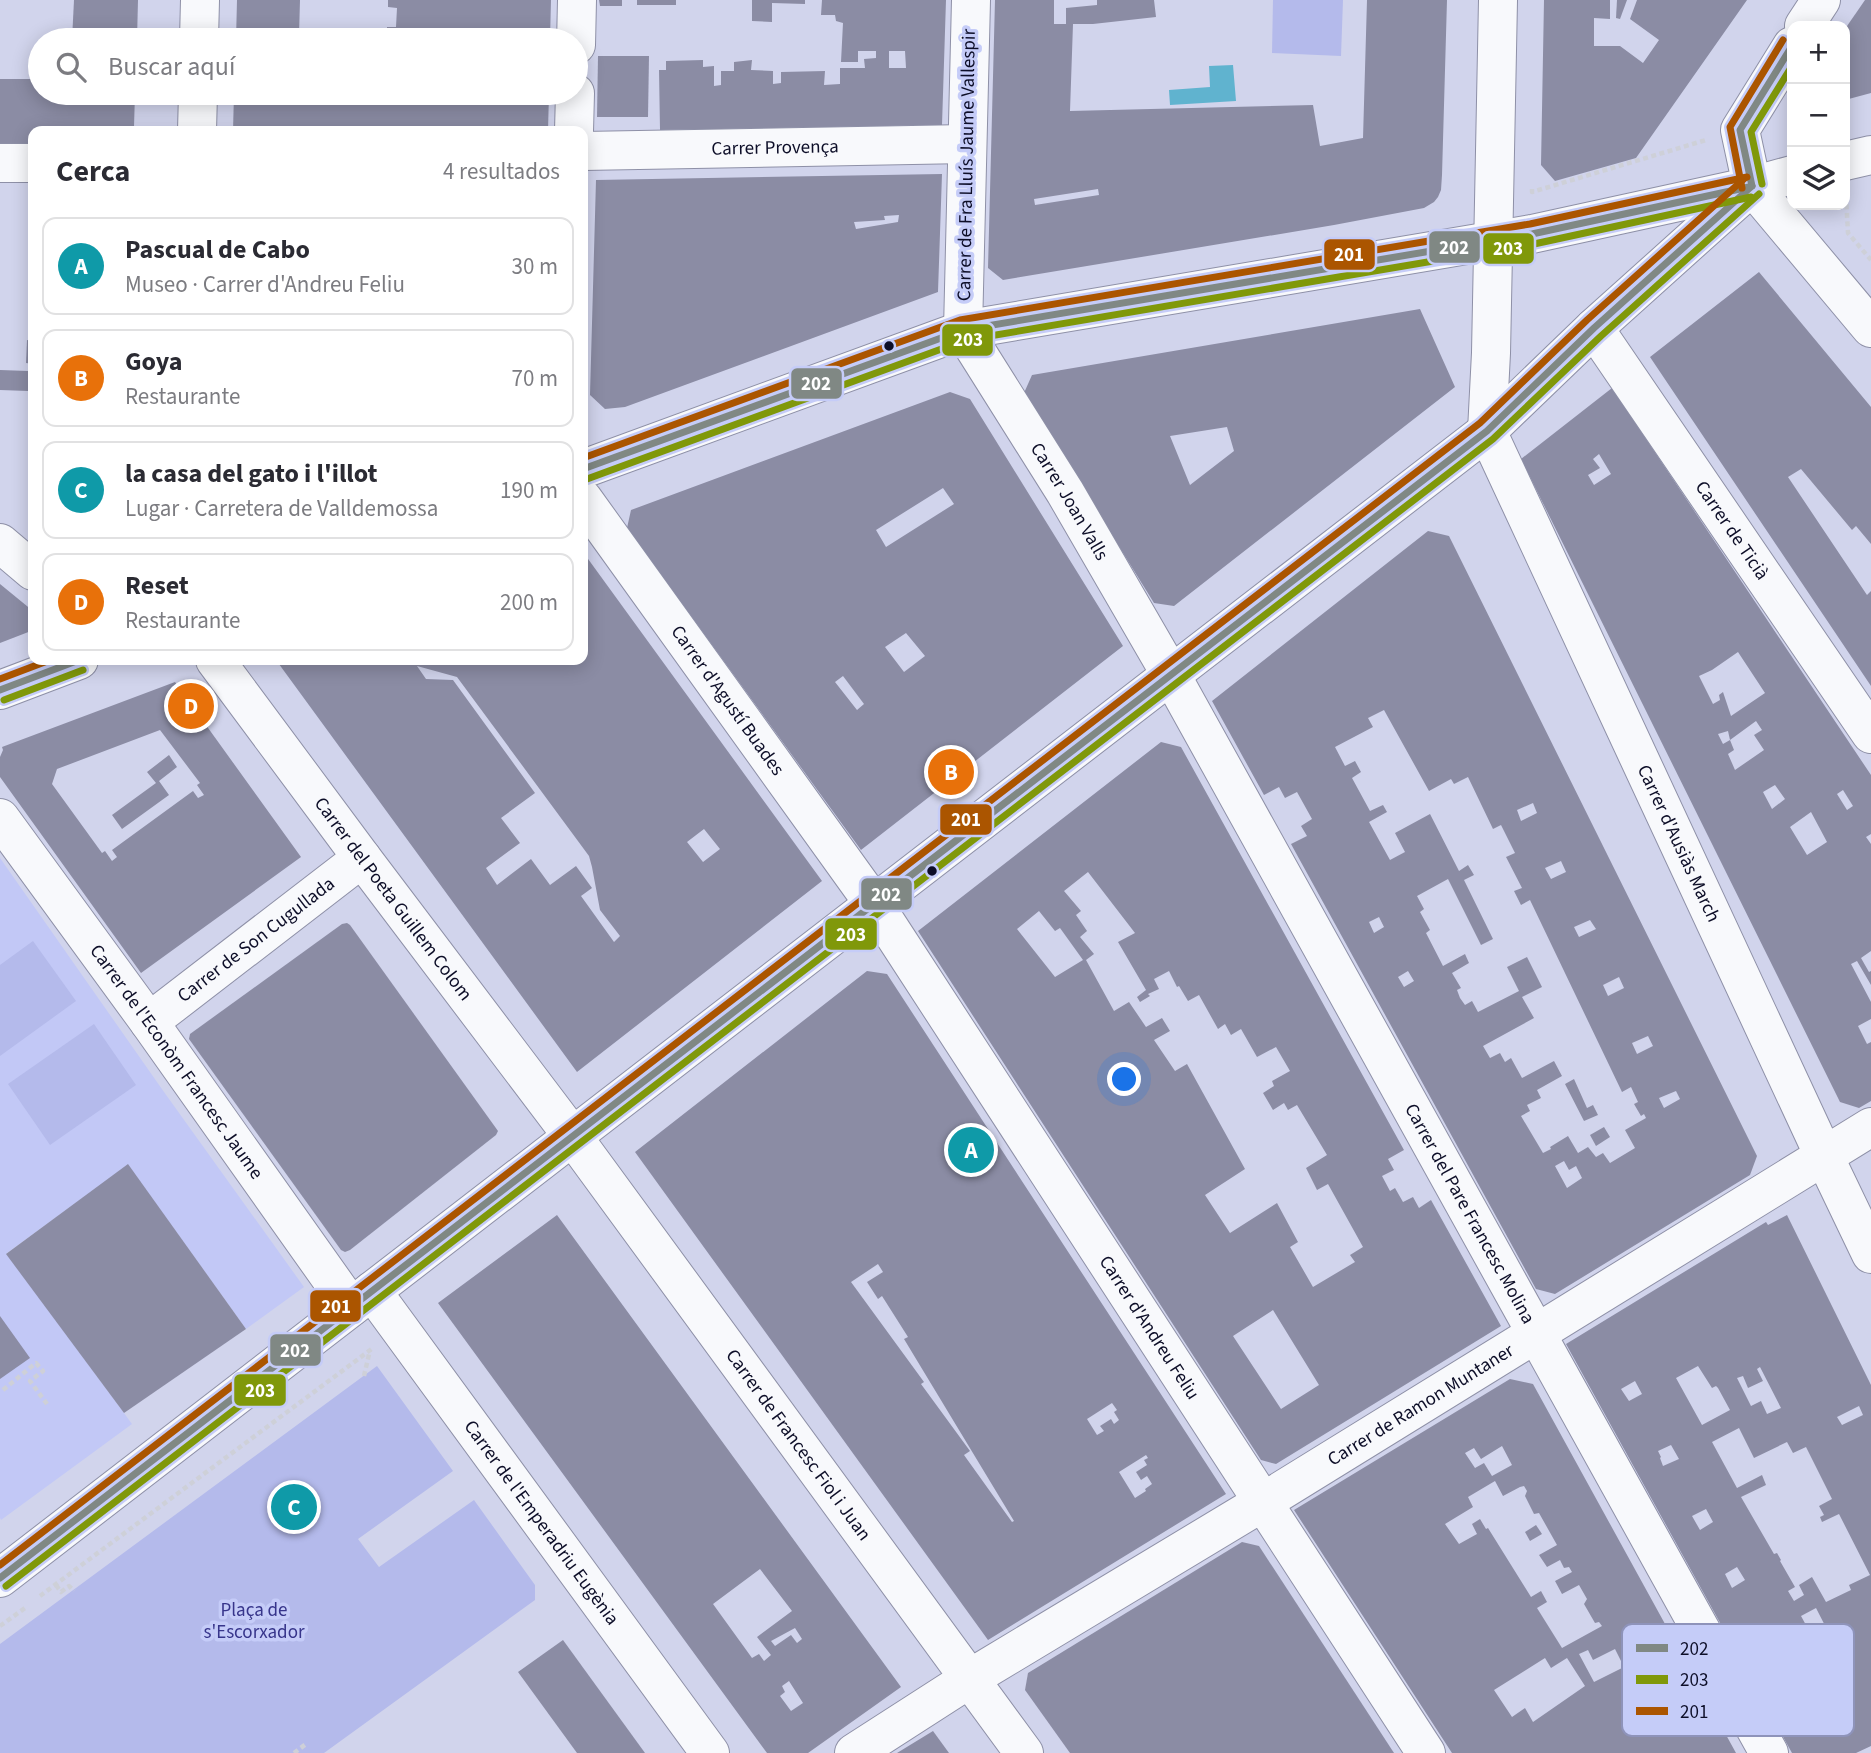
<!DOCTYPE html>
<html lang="es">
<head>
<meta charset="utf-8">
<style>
	:root { --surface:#fff; --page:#f2f2f3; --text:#2b2b33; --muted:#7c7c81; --line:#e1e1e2; --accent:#d93025 }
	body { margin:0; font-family:"Source Sans 3",sans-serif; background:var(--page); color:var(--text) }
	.controls { position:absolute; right:21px; top:21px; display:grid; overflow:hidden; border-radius:14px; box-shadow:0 4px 18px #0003 }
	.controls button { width:63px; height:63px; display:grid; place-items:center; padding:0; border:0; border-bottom:2px solid var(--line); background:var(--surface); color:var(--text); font:35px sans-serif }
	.you { position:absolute; left:1125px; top:1080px; width:24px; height:24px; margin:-18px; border:5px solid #fff; border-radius:50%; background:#1a73e8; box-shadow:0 0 0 10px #1a73e833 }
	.badge { display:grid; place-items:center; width:46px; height:46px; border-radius:50%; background:var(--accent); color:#fff; font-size:23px; font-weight:700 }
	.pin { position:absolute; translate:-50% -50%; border:4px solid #fff; box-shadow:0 2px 7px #0006 }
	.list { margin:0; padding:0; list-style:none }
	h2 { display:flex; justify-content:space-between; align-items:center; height:91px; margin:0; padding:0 28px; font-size:30px }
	h2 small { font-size:23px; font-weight:400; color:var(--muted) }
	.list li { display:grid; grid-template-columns:46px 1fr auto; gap:21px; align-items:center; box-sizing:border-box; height:98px; margin:0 14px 14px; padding:0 14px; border:2px solid var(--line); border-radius:14px }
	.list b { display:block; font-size:26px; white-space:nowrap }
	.list p { margin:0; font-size:23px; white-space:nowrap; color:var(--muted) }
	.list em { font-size:23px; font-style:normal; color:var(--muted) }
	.icon { flex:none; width:38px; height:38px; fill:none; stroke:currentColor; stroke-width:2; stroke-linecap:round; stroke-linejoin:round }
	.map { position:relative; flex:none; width:1871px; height:1753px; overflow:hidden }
	.search { position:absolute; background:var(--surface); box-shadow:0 4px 18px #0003; left:28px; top:28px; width:560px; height:77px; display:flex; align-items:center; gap:18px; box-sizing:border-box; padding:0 24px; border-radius:38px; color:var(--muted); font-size:26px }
	.panel { position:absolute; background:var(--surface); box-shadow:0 4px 18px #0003; left:28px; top:126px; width:560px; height:539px; border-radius:14px }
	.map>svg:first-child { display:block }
	.built { fill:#c2c8f6 }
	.green { fill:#b4baeb }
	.water { fill:#60b3cf }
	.building { fill:#8b8ca4; fill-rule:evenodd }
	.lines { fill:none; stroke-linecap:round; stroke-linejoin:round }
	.street-casing { stroke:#8e90a7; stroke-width:40 }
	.secondary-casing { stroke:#8e90a7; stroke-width:40 }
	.path { stroke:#ced0d8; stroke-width:4.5; stroke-dasharray:5 3.5; stroke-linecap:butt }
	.street { stroke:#f8f9fc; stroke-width:38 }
	.secondary { stroke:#f8f9fc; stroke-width:38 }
	.bus-1-casing { stroke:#c5ccf8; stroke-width:12 }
	.bus-2-casing { stroke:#c5ccf8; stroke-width:12 }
	.bus-3-casing { stroke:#c5ccf8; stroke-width:12 }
	.bus-1 { stroke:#808884; stroke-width:7 }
	.bus-2 { stroke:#80980a; stroke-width:7 }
	.bus-3 { stroke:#ab5500; stroke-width:7 }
	.bus-dot { fill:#0d0e28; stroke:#c5ccf8; stroke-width:2.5 }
	.labels { text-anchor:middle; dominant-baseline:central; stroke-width:7; stroke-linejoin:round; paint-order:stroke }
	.street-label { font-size:19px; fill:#0d0e28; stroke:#c5ccf8 }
	.park-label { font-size:19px; fill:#37358b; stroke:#c5ccf8 }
	.key { fill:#c5ccf8; stroke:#8e93ba; stroke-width:2 }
	.key-label { font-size:19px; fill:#0d0e28 }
	.line-badge { stroke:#c5ccf8; stroke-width:2.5 }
	.badge-label { font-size:19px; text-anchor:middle; font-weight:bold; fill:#fff }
</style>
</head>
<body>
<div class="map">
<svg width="1871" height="1753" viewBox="0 0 1871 1753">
	<rect width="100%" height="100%" fill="#d1d4ec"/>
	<polygon class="built" points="0,858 164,1092 304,1287 246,1329 128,1165 7,1253 132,1424 1,1520 0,1518"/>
	<g class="green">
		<polygon points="1273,0 1343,0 1341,56 1272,53"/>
		<polygon points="33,941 76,1001 0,1056 0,965"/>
		<polygon points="94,1024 136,1085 50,1145 8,1084"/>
		<polygon points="377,1366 453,1471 358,1539 379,1567 474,1500 535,1585 535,1600 324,1753 0,1753 0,1644"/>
	</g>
	<polygon class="water" points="1233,65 1236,101 1170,105 1169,90 1210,87 1209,66"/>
	<g class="building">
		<polygon points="74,0 138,0 137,40 72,40"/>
		<polygon points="237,0 300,0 299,36 344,38 344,40 236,40"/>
		<polygon points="388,0 551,0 550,40 387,40 387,27 396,27 397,8 388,7"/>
		<polygon points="599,0 622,0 622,6 600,6"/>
		<rect x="637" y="0" width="39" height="5"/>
		<polygon points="752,0 805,0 805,4 772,3 772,22 752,21"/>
		<path d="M822,0H946L942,125L660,130L659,70H666V61L703,60V67L714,66V86L721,85V71H734V62L752,60L751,70L773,71V84L781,83V72L825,71L824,85L840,84V68H865L864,59L876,58V51H858V62H841L843,23L836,21L835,15H821ZM889,51H905L906,68H889Z"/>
		<path d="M995,0H1054V24H1066V8L1097,5V0H1154L1156,17L1093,24H1073L1070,111L1313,105L1320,146L1363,138L1367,0H1447L1442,175L1441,190L1438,197L1434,202L1424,208L1334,225L1003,280L988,268ZM1098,189L1099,195L1035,205L1034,199Z"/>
		<polygon points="1544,0 1610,0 1610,19 1594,18 1594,46 1620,46 1643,63 1659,40 1630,19 1637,0 1747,0 1636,158 1555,181 1541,165"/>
		<polygon points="1617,0 1627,0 1620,19 1616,18"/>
		<polygon points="1865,0 1871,0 1871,93 1845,100 1845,29"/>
		<polygon points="598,56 649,56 648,117 597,117"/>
		<polygon points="0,79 40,79 40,93 135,93 134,127 129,131 33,131 33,143 0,144"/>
		<polygon points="234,93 549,93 548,131 233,131"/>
		<path d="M942,174L938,292L625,407L605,409L590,395L596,180ZM899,215L898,222L856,229L854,222L885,220L884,216Z"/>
		<polygon points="1759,272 1871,407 1871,544 1856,526 1852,530 1801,469 1788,477 1867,595 1871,591 1871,686 1650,357"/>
		<path d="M1420,309L1455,387L1174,606L1154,603L1024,393L1032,375ZM1227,427L1234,451L1190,485L1170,436Z"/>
		<polygon points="27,340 33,341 33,364 26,363"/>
		<polygon points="0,370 28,371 28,391 0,390"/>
		<path d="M1612,388L1871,775V834L1866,837L1871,844V951L1861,958L1869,972L1871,971V985L1857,961L1851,964L1871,1002V1019L1858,1026L1867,1044L1871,1042V1101L1859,1108L1840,1102L1521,459ZM1599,454L1611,474L1594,485L1588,475L1600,468L1593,459ZM1738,652L1765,693L1731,716L1723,692L1719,695L1720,700L1713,704L1699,676L1712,670ZM1756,721L1762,730L1754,735L1764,750L1735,770L1728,754L1734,750L1730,740L1723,744L1718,734L1728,731L1730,740ZM1775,785L1785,799L1772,809L1763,792ZM1843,790L1853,806L1847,810L1837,794ZM1811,812L1827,842L1807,855L1790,827Z"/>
		<path d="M950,392L970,399L1123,646L861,850L627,528L631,510ZM943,488L954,504L886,547L876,530ZM906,633L925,656L904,672L885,647ZM843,676L864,704L857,710L835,682Z"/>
		<path d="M1428,531L1449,536L1757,1156L1750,1175L1555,1294L1536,1289L1291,844L1307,836L1301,826L1312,819L1297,792L1285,798L1279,787L1264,795L1212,701ZM1384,710L1429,791L1451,779L1454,784L1468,777L1493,829L1501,825L1515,853L1506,857L1522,888L1514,891L1521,905L1530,900L1622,1092L1631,1087L1638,1102L1634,1104L1641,1116L1644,1114L1646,1118L1625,1130L1635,1148L1610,1163L1603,1153L1596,1157L1588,1147L1578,1153L1568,1136L1550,1147L1551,1149L1543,1153L1521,1116L1530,1111L1527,1105L1541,1098L1537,1090L1562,1076L1554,1061L1522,1078L1511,1058L1505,1062L1500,1053L1490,1058L1483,1046L1534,1018L1522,997L1542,987L1527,957L1507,967L1519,991L1478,1012L1472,1001L1465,1005L1460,998L1457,990L1461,988L1452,973L1469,963L1465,954L1443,966L1426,933L1430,930L1420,912L1424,909L1417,896L1448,879L1481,945L1493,939L1464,880L1474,875L1468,865L1459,871L1430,814L1395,833L1405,852L1390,860L1369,822L1387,812L1383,805L1370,811L1352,778L1361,772L1355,761L1345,766L1335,747L1373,727L1368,718ZM1533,803L1537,813L1521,821L1517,810ZM1561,861L1566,872L1551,879L1545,868ZM1379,917L1384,927L1374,933L1369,922ZM1590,920L1596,929L1579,937L1574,927ZM1408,971L1414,981L1404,987L1398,977ZM1619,977L1624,988L1608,996L1603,985ZM1648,1036L1653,1046L1637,1054L1632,1043ZM1676,1091L1680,1099L1664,1108L1659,1098ZM1564,1161L1569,1170L1576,1166L1582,1178L1567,1188L1555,1166Z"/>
		<path d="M583,552L822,881L577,1072L276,660H583ZM417,666L457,677L589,856L592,867L600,910L620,936L614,942L581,896L592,888L576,866L550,885L531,859L497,885L486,868L520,843L501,818L535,793L453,680L426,679ZM704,829L720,849L703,862L687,842Z"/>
		<polygon points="0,584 33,611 31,631 0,643"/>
		<path d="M175,682L301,857L141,973L0,777V757L3,750L2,747ZM160,730L200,783L197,785L204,795L198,798L193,791L112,850L117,857L112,861L105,851L102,853L52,784L57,769Z"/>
		<path d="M1161,742L1181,747L1404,1150L1388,1159L1394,1170L1382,1176L1390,1191L1395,1188L1403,1202L1413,1197L1419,1208L1431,1200L1501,1326L1276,1464L1261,1460L918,931ZM1088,872L1135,933L1118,942L1146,990L1137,997L1140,1002L1150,996L1148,994L1159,989L1154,979L1169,971L1177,987L1179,986L1188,1001L1199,995L1218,1029L1225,1024L1231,1035L1241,1029L1257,1057L1276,1047L1290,1071L1272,1081L1274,1086L1263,1093L1273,1110L1284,1103L1288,1110L1297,1105L1327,1155L1306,1168L1317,1190L1328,1184L1363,1247L1350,1255L1355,1262L1313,1287L1290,1247L1298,1242L1277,1203L1230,1233L1205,1195L1245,1169L1187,1064L1175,1071L1154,1040L1170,1031L1162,1018L1146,1027L1129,1002L1114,1011L1086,960L1094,954L1080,937L1087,931L1076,915L1081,911L1064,891ZM1039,911L1055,931L1060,928L1083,960L1055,977L1017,929ZM1273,1310L1319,1385L1281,1409L1233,1336Z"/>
		<polygon points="169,755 177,767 159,781 169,795 122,829 112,815 156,783 147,772"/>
		<polygon points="347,923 350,925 498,1131 496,1135 350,1250 345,1252 341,1250 189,1039 190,1034 342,924"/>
		<path d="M867,971L887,974L1226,1494L988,1640L635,1152ZM878,1264L883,1272L867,1282L878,1299L882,1296L908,1337L904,1339L1014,1521L1012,1522L964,1455L970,1451L921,1384L924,1382L851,1282ZM1112,1403L1117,1410L1114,1412L1119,1420L1114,1424L1111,1419L1100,1426L1104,1431L1097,1435L1087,1419ZM1146,1455L1148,1458L1144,1460L1147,1465L1136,1472L1141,1480L1147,1476L1152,1484L1145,1489L1146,1491L1135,1498L1119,1472Z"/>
		<polygon points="1574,1079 1587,1108 1593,1105 1598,1115 1584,1121 1565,1084"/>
		<polygon points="1604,1127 1610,1137 1596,1146 1590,1135"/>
		<polygon points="128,1164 246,1329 124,1413 6,1254"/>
		<path d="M557,1215L901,1687L808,1753H767L438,1303ZM760,1569L792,1611L757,1637L771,1655L764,1661L759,1654L752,1658L713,1604ZM795,1628L802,1639L797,1643L791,1635L775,1646L771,1641ZM789,1681L803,1703L791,1711L780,1696L785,1692L782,1686Z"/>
		<path d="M1787,1215L1871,1385V1746L1856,1753H1792L1566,1344L1766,1222L1768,1225ZM1698,1366L1712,1388L1716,1386L1718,1388L1730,1410L1702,1425L1676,1378ZM1760,1367L1781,1408L1767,1414L1761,1401L1751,1406L1737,1378L1743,1376L1748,1388L1763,1381L1757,1369ZM1635,1381L1642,1394L1629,1401L1621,1389ZM1859,1406L1863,1415L1842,1425L1837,1417ZM1739,1428L1754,1458L1787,1442L1793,1453L1806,1447L1832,1499L1819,1506L1824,1515L1820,1517L1822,1522L1839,1514L1870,1575L1849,1585L1851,1590L1826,1602L1812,1577L1799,1585L1804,1595L1794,1601L1788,1591L1795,1587L1780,1561L1781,1560L1777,1553L1774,1554L1741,1497L1766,1485L1762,1475L1737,1488L1712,1442ZM1671,1445L1679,1459L1663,1466L1660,1458L1661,1457L1658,1451ZM1706,1509L1713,1522L1700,1530L1692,1516ZM1737,1567L1745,1580L1732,1588L1725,1574ZM1816,1608L1838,1651L1824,1658L1801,1616ZM1788,1624L1791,1634L1776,1643L1771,1633ZM1842,1672L1845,1677L1827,1689L1820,1677L1826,1674L1829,1680Z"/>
		<polygon points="0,1316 30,1358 0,1379"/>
		<path d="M1510,1379L1533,1384L1736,1753H1452L1294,1510ZM1502,1446L1512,1465L1492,1476L1484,1463L1475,1468L1465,1453L1474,1448L1481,1459ZM1495,1481L1503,1496L1520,1487L1524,1486L1527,1491L1525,1496L1534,1514L1539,1513L1557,1545L1539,1555L1547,1567L1560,1560L1564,1568L1569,1567L1572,1572L1555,1581L1562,1594L1579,1585L1587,1599L1584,1604L1595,1623L1599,1622L1602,1626L1562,1648L1537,1608L1547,1602L1541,1591L1531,1597L1488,1528L1486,1529L1480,1519L1472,1524L1477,1534L1459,1544L1445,1524L1473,1507L1468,1497ZM1615,1649L1624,1667L1594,1682L1579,1654L1588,1650L1593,1660ZM1545,1658L1551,1668L1567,1658L1585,1686L1533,1722L1525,1708L1512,1717L1494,1690Z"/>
		<polygon points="1536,1525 1542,1534 1530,1541 1525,1532"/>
		<polygon points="1242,1542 1259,1546 1394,1753 1070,1753 1025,1690 1028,1673"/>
		<polygon points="563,1640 645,1753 577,1753 518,1672"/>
		<polygon points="933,1731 949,1753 897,1753"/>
	</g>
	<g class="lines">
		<g class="street-casing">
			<g id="street">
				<path id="s1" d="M971,0L963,330L1065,492L1171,675L1769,1753"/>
				<polyline points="576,45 577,0"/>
				<polyline points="574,131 575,93"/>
				<path id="s2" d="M583,151L967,144"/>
				<polyline points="0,163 33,163"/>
				<path id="s3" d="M1594,328L1871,734"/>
				<path id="s4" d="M583,499L874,904L1426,1753"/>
				<polyline points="0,543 33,571"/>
				<path id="s5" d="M0,818L149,1022L351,1307"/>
				<path id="s6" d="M149,1022L362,858"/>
				<path id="s7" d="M372,1291L710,1753"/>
				<path id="s8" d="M854,1753L969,1679L1263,1502L1871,1127"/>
			</g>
		</g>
		<g class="secondary-casing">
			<g id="secondary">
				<path id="s9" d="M1498,0L1491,353L1487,431L1824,1156L1871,1254"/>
				<polyline points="1804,26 1821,0"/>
				<polyline points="199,40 200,0"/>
				<polyline points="1792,46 1740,130 1752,186 1871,328"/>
				<polyline points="197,131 198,93"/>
				<polyline points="1845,161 1871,155"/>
				<polyline points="583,469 963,330 1532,234 1752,186 1792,175"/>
				<path id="s10" d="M215,660L362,858L573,1137L1024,1753"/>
				<polyline points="0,690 79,660"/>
				<polyline points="0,1578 1487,431 1594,328 1752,186"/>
			</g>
		</g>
		<g class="path">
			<polyline points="1532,189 1532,192 1706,140"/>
			<polyline points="1846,196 1848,233 1871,260"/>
			<polyline points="364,1376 370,1350"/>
			<polyline points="3,1390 36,1363 43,1371 30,1381 47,1404"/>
			<polyline points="56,1585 61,1592 69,1586 74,1591"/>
			<polyline points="40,1596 373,1348"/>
			<polyline points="0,1626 25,1608"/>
			<polyline points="294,1753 306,1744"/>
		</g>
		<use href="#street" class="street"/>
		<use href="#secondary" class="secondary"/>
		<g class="bus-1-casing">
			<g id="bus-1">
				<polyline points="1752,186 1740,130 1792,46"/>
				<polyline points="583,469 963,330 1532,234 1749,187"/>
				<polyline points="0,690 79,660"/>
				<polyline points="0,1578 1487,431 1594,328 1752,186"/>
			</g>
		</g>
		<g class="bus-2-casing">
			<g id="bus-2">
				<polyline points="1762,184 1751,132 1792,66"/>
				<polyline points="587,479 966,340 1534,244 1751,197"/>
				<polyline points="4,700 83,670"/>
				<polyline points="6,1586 1493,439 1601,336 1759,194"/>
			</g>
		</g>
		<g class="bus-3-casing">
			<g id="bus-3">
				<polyline points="1742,188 1730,127 1783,40"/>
				<polyline points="583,458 960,320 1530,224 1747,177"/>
				<polyline points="0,679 50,660"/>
				<polyline points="0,1565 1480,423 1587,320 1745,178"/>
			</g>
		</g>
		<use href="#bus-1" class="bus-1"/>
		<use href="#bus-2" class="bus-2"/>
		<use href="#bus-3" class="bus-3"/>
	</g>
	<g class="bus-dot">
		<circle cx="889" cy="346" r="6"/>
		<circle cx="932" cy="871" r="6"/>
	</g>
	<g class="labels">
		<g class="street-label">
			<text stroke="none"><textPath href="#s2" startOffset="192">Carrer Provença</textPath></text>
			<text transform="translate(967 165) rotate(-89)">Carrer de Fra Lluís Jaume Vallespir</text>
			<text stroke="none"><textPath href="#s1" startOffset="532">Carrer Joan Valls</textPath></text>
			<text stroke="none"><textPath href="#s3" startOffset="245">Carrer de Ticià</textPath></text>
			<text stroke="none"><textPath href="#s4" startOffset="248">Carrer d'Agustí Buades</textPath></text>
			<text stroke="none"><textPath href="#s9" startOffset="886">Carrer d'Ausiàs March</textPath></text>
			<text stroke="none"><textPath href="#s10" startOffset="298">Carrer del Poeta Guillem Colom</textPath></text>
			<text stroke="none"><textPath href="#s6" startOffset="135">Carrer de Son Cugullada</textPath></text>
			<text stroke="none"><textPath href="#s5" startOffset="301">Carrer de l'Econòm Francesc Jaume</textPath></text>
			<text stroke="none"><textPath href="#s1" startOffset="1349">Carrer del Pare Francesc Molina</textPath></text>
			<text stroke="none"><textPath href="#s4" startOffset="1004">Carrer d'Andreu Feliu</textPath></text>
			<text stroke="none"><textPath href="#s8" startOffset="665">Carrer de Ramon Muntaner</textPath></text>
			<text stroke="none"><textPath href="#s10" startOffset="978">Carrer de Francesc Fiol i Juan</textPath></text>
			<text stroke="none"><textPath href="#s7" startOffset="287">Carrer de l'Emperadriu Eugènia</textPath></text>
		</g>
		<g class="park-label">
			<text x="254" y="1610">Plaça de<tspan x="254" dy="22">s'Escorxador</tspan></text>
		</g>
	</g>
	<rect x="1622" y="1624" width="232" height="112" rx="10" class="key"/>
	<rect x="1636" y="1644" width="32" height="8" fill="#808884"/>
	<rect x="1636" y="1675" width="32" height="9" fill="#80980a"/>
	<rect x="1636" y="1707" width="32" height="8" fill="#ab5500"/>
	<g class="key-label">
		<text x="1680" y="1655">202</text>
		<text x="1680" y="1686">203</text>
		<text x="1680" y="1718">201</text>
	</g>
	<g class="line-badge">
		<rect x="1428" y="230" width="53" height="34" rx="7" fill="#808884"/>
		<rect x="1482" y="232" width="53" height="33" rx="7" fill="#80980a"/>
		<rect x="1323" y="238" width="53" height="33" rx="7" fill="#ab5500"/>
		<rect x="941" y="323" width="53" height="34" rx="7" fill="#80980a"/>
		<rect x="790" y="367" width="53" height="33" rx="7" fill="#808884"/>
		<rect x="939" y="803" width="54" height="33" rx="7" fill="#ab5500"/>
		<rect x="860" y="877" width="53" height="34" rx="7" fill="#808884"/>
		<rect x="824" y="917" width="54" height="34" rx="7" fill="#80980a"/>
		<rect x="309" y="1289" width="53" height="34" rx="7" fill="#ab5500"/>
		<rect x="269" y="1333" width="53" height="34" rx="7" fill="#808884"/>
		<rect x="233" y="1373" width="54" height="34" rx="7" fill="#80980a"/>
	</g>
	<g class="badge-label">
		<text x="1454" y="254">202</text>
		<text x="1508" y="255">203</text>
		<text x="1349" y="261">201</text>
		<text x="968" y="346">203</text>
		<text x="816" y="390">202</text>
		<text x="966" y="826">201</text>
		<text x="886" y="901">202</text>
		<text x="851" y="941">203</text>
		<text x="336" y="1313">201</text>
		<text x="295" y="1357">202</text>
		<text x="260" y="1397">203</text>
	</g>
</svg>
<div class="controls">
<button>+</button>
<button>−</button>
<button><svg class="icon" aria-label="layers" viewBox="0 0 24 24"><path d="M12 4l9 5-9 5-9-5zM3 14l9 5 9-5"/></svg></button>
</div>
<div class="you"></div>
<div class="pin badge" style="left:971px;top:1150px;background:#0f9aa8">A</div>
<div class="pin badge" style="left:951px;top:772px;background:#e8710a">B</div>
<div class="pin badge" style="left:294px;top:1507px;background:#0f9aa8">C</div>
<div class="pin badge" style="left:191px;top:706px;background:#e8710a">D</div>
<div class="search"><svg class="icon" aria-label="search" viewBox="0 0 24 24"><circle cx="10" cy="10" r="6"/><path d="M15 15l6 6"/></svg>Buscar aquí</div>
<section class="panel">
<h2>Cerca<small>4 resultados</small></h2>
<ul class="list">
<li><span class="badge" style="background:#0f9aa8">A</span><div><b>Pascual de Cabo</b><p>Museo · Carrer d'Andreu Feliu</p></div><em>30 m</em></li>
<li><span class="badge" style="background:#e8710a">B</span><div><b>Goya</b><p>Restaurante</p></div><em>70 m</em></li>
<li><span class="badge" style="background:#0f9aa8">C</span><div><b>la casa del gato i l'illot</b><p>Lugar · Carretera de Valldemossa</p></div><em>190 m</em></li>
<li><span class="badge" style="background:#e8710a">D</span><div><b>Reset</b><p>Restaurante</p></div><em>200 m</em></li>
</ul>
</section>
</div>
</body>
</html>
